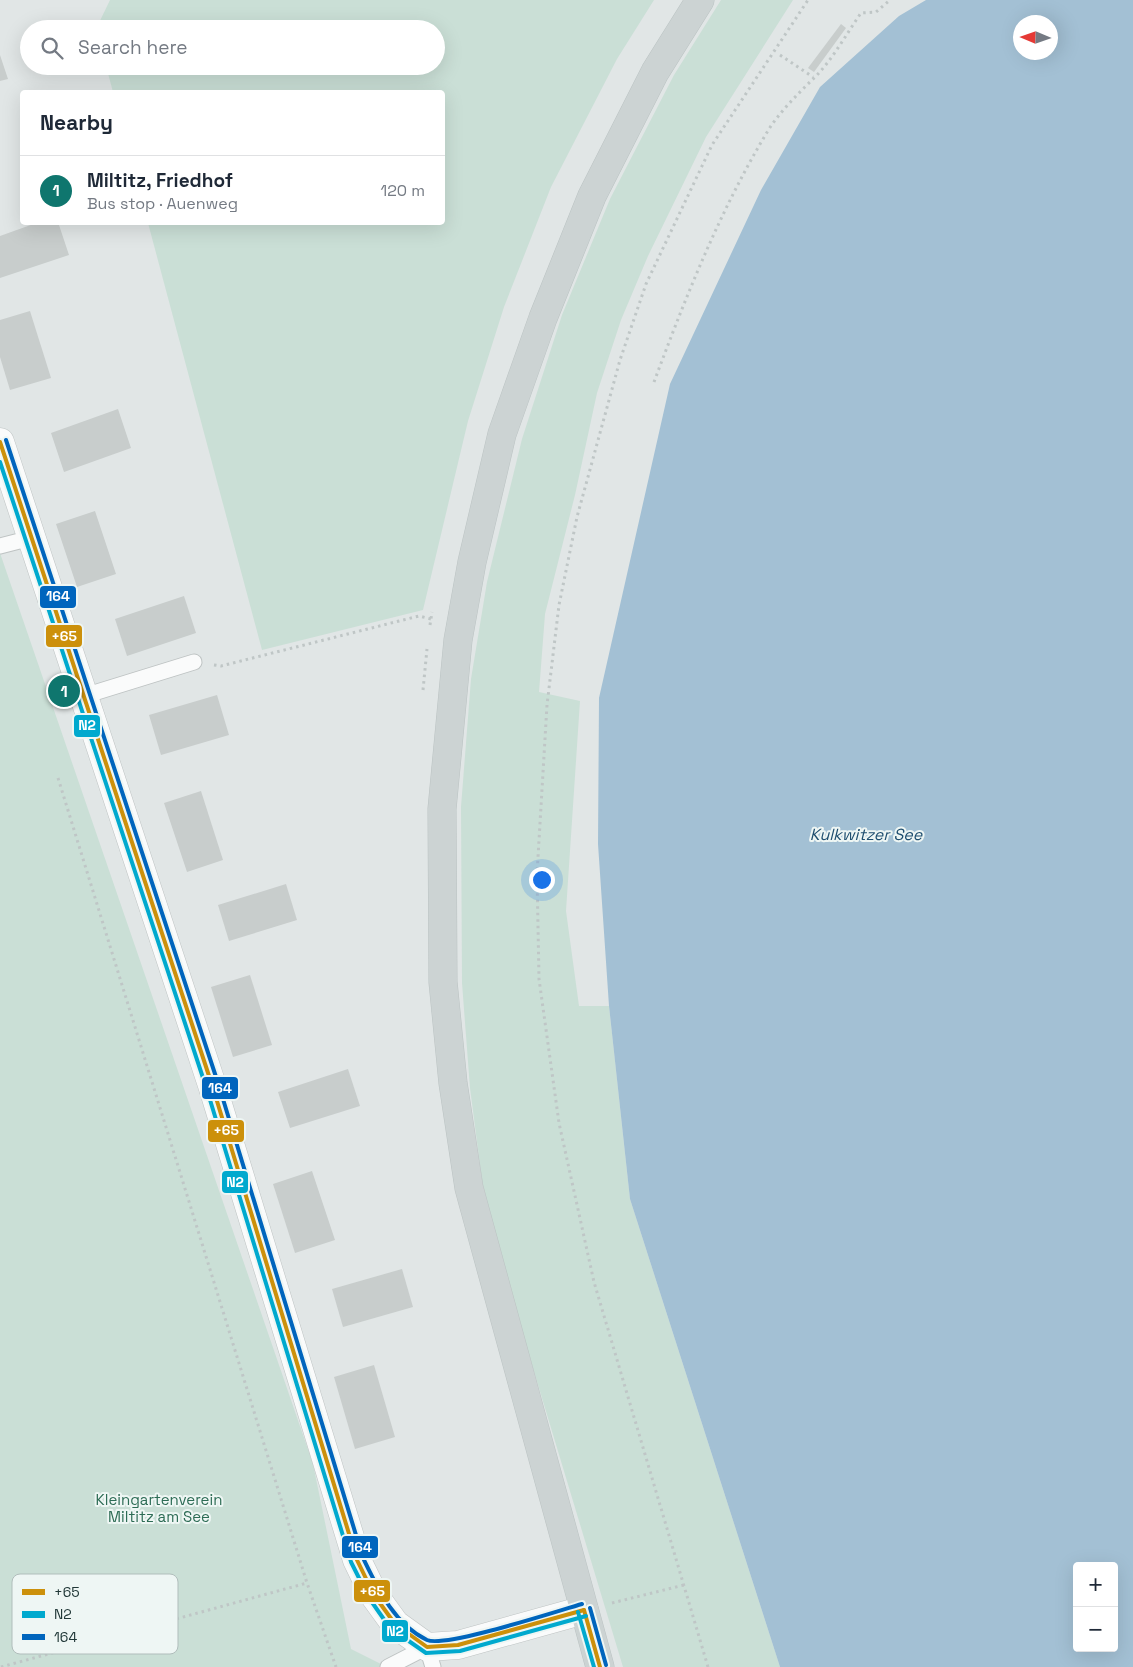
<!DOCTYPE html>
<html lang="en">
<head>
<meta charset="utf-8">
<style>
	:root { --surface:#fff; --page:#f2f2f3; --text:#1f2937; --muted:#747a83; --line:#e0e1e3; --accent:#0f766e }
	body { margin:0; font-family:"Space Grotesk",sans-serif; background:var(--page); color:var(--text) }
	.controls { position:absolute; right:15px; bottom:15px; display:grid; overflow:hidden; border-radius:5px; box-shadow:0 5px 20px #0002 }
	.controls button { width:45px; height:45px; display:grid; place-items:center; padding:0; border:0; border-bottom:1px solid var(--line); background:var(--surface); color:var(--text); font:25px sans-serif }
	.compass { position:absolute; left:1013px; top:15px; width:45px; height:45px; border-radius:50%; background:var(--surface); box-shadow:0 5px 20px #0002; rotate:272deg }
	.you { position:absolute; left:541px; top:879px; width:18px; height:18px; margin:-12px; border:4px solid #fff; border-radius:50%; background:#1a73e8; box-shadow:0 0 0 8px #1a73e833 }
	.badge { display:grid; place-items:center; width:32px; height:32px; border-radius:50%; background:var(--accent); color:#fff; font-size:16px; font-weight:700 }
	.pin { position:absolute; translate:-50% -50%; border:2px solid #fff; box-shadow:0 1px 5px #0006 }
	.list { margin:0; padding:0; list-style:none }
	h2 { display:flex; justify-content:space-between; align-items:center; height:65px; margin:0; padding:0 20px; font-size:21px }
	h2 small { font-size:16px; font-weight:400; color:var(--muted) }
	.list li { display:grid; grid-template-columns:32px 1fr auto; gap:15px; align-items:center; box-sizing:border-box; height:70px; padding:0 20px; border-top:1px solid var(--line) }
	.list b { display:block; font-size:19px; white-space:nowrap }
	.list p { margin:0; font-size:16px; white-space:nowrap; color:var(--muted) }
	.list em { font-size:16px; font-style:normal; color:var(--muted) }
	.icon { flex:none; width:28px; height:28px; fill:none; stroke:currentColor; stroke-width:2; stroke-linecap:round; stroke-linejoin:round }
	.map { position:relative; flex:none; width:1133px; height:1667px; overflow:hidden }
	.search { position:absolute; background:var(--surface); box-shadow:0 5px 20px #0002; left:20px; top:20px; width:425px; height:55px; display:flex; align-items:center; gap:12px; box-sizing:border-box; padding:0 18px; border-radius:28px; color:var(--muted); font-size:19px }
	.panel { position:absolute; background:var(--surface); box-shadow:0 5px 20px #0002; left:20px; top:90px; width:425px; height:135px; border-radius:5px }
	.map>svg:first-child { display:block }
	.green { fill:#cadfd6 }
	.water { fill:#a3c0d4; fill-rule:evenodd }
	.building { fill:#c8cdcc }
	.lines { fill:none; stroke-linecap:round; stroke-linejoin:round }
	.service-casing { stroke:#bec3c3; stroke-width:17 }
	.tertiary-casing { stroke:#bec3c3; stroke-width:29 }
	.primary-casing { stroke:#bbc3c3; stroke-width:29 }
	.path { stroke:#bfc6c6; stroke-width:3; stroke-dasharray:2.5 4; stroke-linecap:butt }
	.service { stroke:#fafbfb; stroke-width:15 }
	.tertiary { stroke:#fafbfb; stroke-width:28 }
	.primary { stroke:#ccd3d3; stroke-width:28 }
	.bus-1-casing { stroke:#eef6f4; stroke-width:8 }
	.bus-2-casing { stroke:#eef6f4; stroke-width:8 }
	.bus-3-casing { stroke:#eef6f4; stroke-width:8 }
	.bus-1 { stroke:#cc900b; stroke-width:4 }
	.bus-2 { stroke:#00a9ce; stroke-width:4 }
	.bus-3 { stroke:#0065bd; stroke-width:4 }
	.labels { text-anchor:middle; dominant-baseline:central; stroke-width:4; stroke-linejoin:round; paint-order:stroke }
	.park-label { font-size:15px; fill:#2d6c55; stroke:#eef6f4 }
	.water-label { font-size:16px; font-style:italic; fill:#1e4e6f; stroke:#eef6f4 }
	.key { fill:#eef6f4; stroke:#b0bdbb; stroke-width:1 }
	.key-label { font-size:14px; fill:#203737 }
	.line-badge { stroke:#eef6f4; stroke-width:2 }
	.badge-label { font-size:14px; text-anchor:middle; font-weight:bold; fill:#fff }
</style>
</head>
<body>
<div class="map">
<svg width="1133" height="1667" viewBox="0 0 1133 1667">
	<rect width="100%" height="100%" fill="#e1e6e6"/>
	<g class="green">
		<polygon points="110,0 654,0 617,59 551,187 504,307 468,421 423,610 262,650 148,223 442,222 442,92 113,92 106,66 436,66 436,29 96,29"/>
		<polygon points="721,0 793,0 706,137 648,256 621,320 597,393 575,495 545,614 539,692 580,701 566,911 579,1006 609,1006 630,1199 780,1667 623,1667 523,1335 483,1188 470,1088 462,983 461,807 471,679 487,582 522,439 562,315 610,199 674,75"/>
		<polygon points="0,553 313,1464 351,1649 387,1667 0,1667"/>
	</g>
	<path class="water" d="M926,0H1133V1667H780L630,1199L609,1006L598,844L599,698L670,384L761,190L820,87L899,16ZM1020,22H1050V52H1020ZM1077,1566H1114V1648H1077Z"/>
	<g class="building">
		<polygon points="841,24 846,28 814,72 808,68"/>
		<polygon points="0,55 8,79 0,81"/>
		<polygon points="39,222 58,222 69,255 0,278 0,236"/>
		<polygon points="30,311 51,378 10,390 0,357 0,320"/>
		<polygon points="118,409 131,448 64,472 51,433"/>
		<polygon points="95,511 116,574 77,587 56,524"/>
		<polygon points="184,596 196,633 127,656 115,619"/>
		<polygon points="217,695 229,735 161,755 149,715"/>
		<polygon points="201,791 223,860 187,872 164,803"/>
		<polygon points="286,884 297,920 229,941 218,905"/>
		<polygon points="250,975 272,1045 233,1057 211,987"/>
		<polygon points="348,1069 360,1106 290,1128 278,1092"/>
		<polygon points="312,1171 335,1240 295,1253 273,1184"/>
		<polygon points="402,1269 413,1307 343,1327 332,1289"/>
		<polygon points="374,1365 395,1437 355,1449 334,1377"/>
	</g>
	<g class="lines">
		<g class="service-casing">
			<g id="service">
				<polyline points="0,546 31,538"/>
				<polyline points="84,696 194,662"/>
				<polyline points="388,1667 427,1647 433,1667"/>
			</g>
		</g>
		<g class="tertiary-casing">
			<polyline id="tertiary" points="0,442 213,1088 357,1560 374,1595 395,1624 427,1647 458,1645 584,1610"/>
		</g>
		<g class="primary-casing">
			<polyline id="primary" points="600,1667 469,1188 453,1083 443,982 442,809 458,640 472,562 502,434 543,318 592,196 655,72 700,0"/>
		</g>
		<g class="path">
			<polyline points="780,55 813,77"/>
			<path d="M654,382C686,296 721,208 769,129C782,109 800,92 817,75C834,57 847,33 861,13L876,12L890,0"/>
			<polyline points="430,625 432,612"/>
			<polyline points="214,665 221,666 419,616 431,619"/>
			<polyline points="423,690 427,649"/>
			<polyline points="58,778 307,1583 336,1667"/>
			<polyline points="612,1603 684,1585"/>
			<polyline points="1,1667 307,1583"/>
			<polyline points="708,1667 594,1282 559,1123 539,979 537,874 547,705 559,605 577,517 620,360 646,284 712,145 808,0"/>
		</g>
		<use href="#service" class="service"/>
		<use href="#tertiary" class="tertiary"/>
		<use href="#primary" class="primary"/>
		<g class="bus-1-casing">
			<g id="bus-1">
				<polyline points="0,442 213,1088 357,1560 374,1595 395,1624 427,1647 458,1645 584,1610"/>
				<polyline points="584,1610 600,1667"/>
			</g>
		</g>
		<g class="bus-2-casing">
			<g id="bus-2">
				<polyline points="0,462 207,1090 351,1562 369,1598 390,1628 426,1653 460,1651 586,1616"/>
				<polyline points="578,1612 594,1667"/>
			</g>
		</g>
		<g class="bus-3-casing">
			<g id="bus-3">
				<path d="M6,440L219,1086L363,1558C378,1589 394,1624 427,1640C445,1648 557,1611 582,1604"/>
				<polyline points="590,1608 606,1665"/>
			</g>
		</g>
		<use href="#bus-1" class="bus-1"/>
		<use href="#bus-2" class="bus-2"/>
		<use href="#bus-3" class="bus-3"/>
	</g>
	<g class="labels">
		<g class="park-label">
			<text x="159" y="1499">Kleingartenverein<tspan x="159" dy="17">Miltitz am See</tspan></text>
		</g>
		<g class="water-label">
			<text x="866" y="834">Kulkwitzer See</text>
		</g>
	</g>
	<rect x="12" y="1574" width="166" height="80" rx="8" class="key"/>
	<rect x="22" y="1589" width="23" height="6" fill="#cc900b"/>
	<rect x="22" y="1611" width="23" height="7" fill="#00a9ce"/>
	<rect x="22" y="1634" width="23" height="6" fill="#0065bd"/>
	<g class="key-label">
		<text x="54" y="1597">+65</text>
		<text x="54" y="1619">N2</text>
		<text x="54" y="1642">164</text>
	</g>
	<g class="line-badge">
		<rect x="39" y="585" width="38" height="24" rx="5" fill="#0065bd"/>
		<rect x="45" y="624" width="38" height="24" rx="5" fill="#cc900b"/>
		<rect x="73" y="714" width="28" height="24" rx="5" fill="#00a9ce"/>
		<rect x="201" y="1076" width="38" height="24" rx="5" fill="#0065bd"/>
		<rect x="207" y="1119" width="38" height="24" rx="5" fill="#cc900b"/>
		<rect x="221" y="1170" width="28" height="24" rx="5" fill="#00a9ce"/>
		<rect x="341" y="1535" width="38" height="24" rx="5" fill="#0065bd"/>
		<rect x="353" y="1579" width="38" height="24" rx="5" fill="#cc900b"/>
		<rect x="381" y="1619" width="28" height="24" rx="5" fill="#00a9ce"/>
	</g>
	<g class="badge-label">
		<text x="58" y="601">164</text>
		<text x="64" y="641">+65</text>
		<text x="87" y="730">N2</text>
		<text x="220" y="1093">164</text>
		<text x="226" y="1135">+65</text>
		<text x="235" y="1187">N2</text>
		<text x="360" y="1552">164</text>
		<text x="372" y="1596">+65</text>
		<text x="395" y="1636">N2</text>
	</g>
</svg>
<div class="controls">
<button>+</button>
<button>−</button>
</div>
<svg class="compass" viewBox="-18 -18 36 36"><path d="M0-13l5 13h-10z" fill="#e53935"/><path d="M0 13l5-13h-10z" fill="#747a83"/></svg>
<div class="you"></div>
<div class="pin badge" style="left:64px;top:691px">1</div>
<div class="search"><svg class="icon" aria-label="search" viewBox="0 0 24 24"><circle cx="10" cy="10" r="6"/><path d="M15 15l6 6"/></svg>Search here</div>
<section class="panel">
<h2>Nearby<small></small></h2>
<ul class="list">
<li><span class="badge">1</span><div><b>Miltitz, Friedhof</b><p>Bus stop · Auenweg</p></div><em>120 m</em></li>
</ul>
</section>
</div>
</body>
</html>
